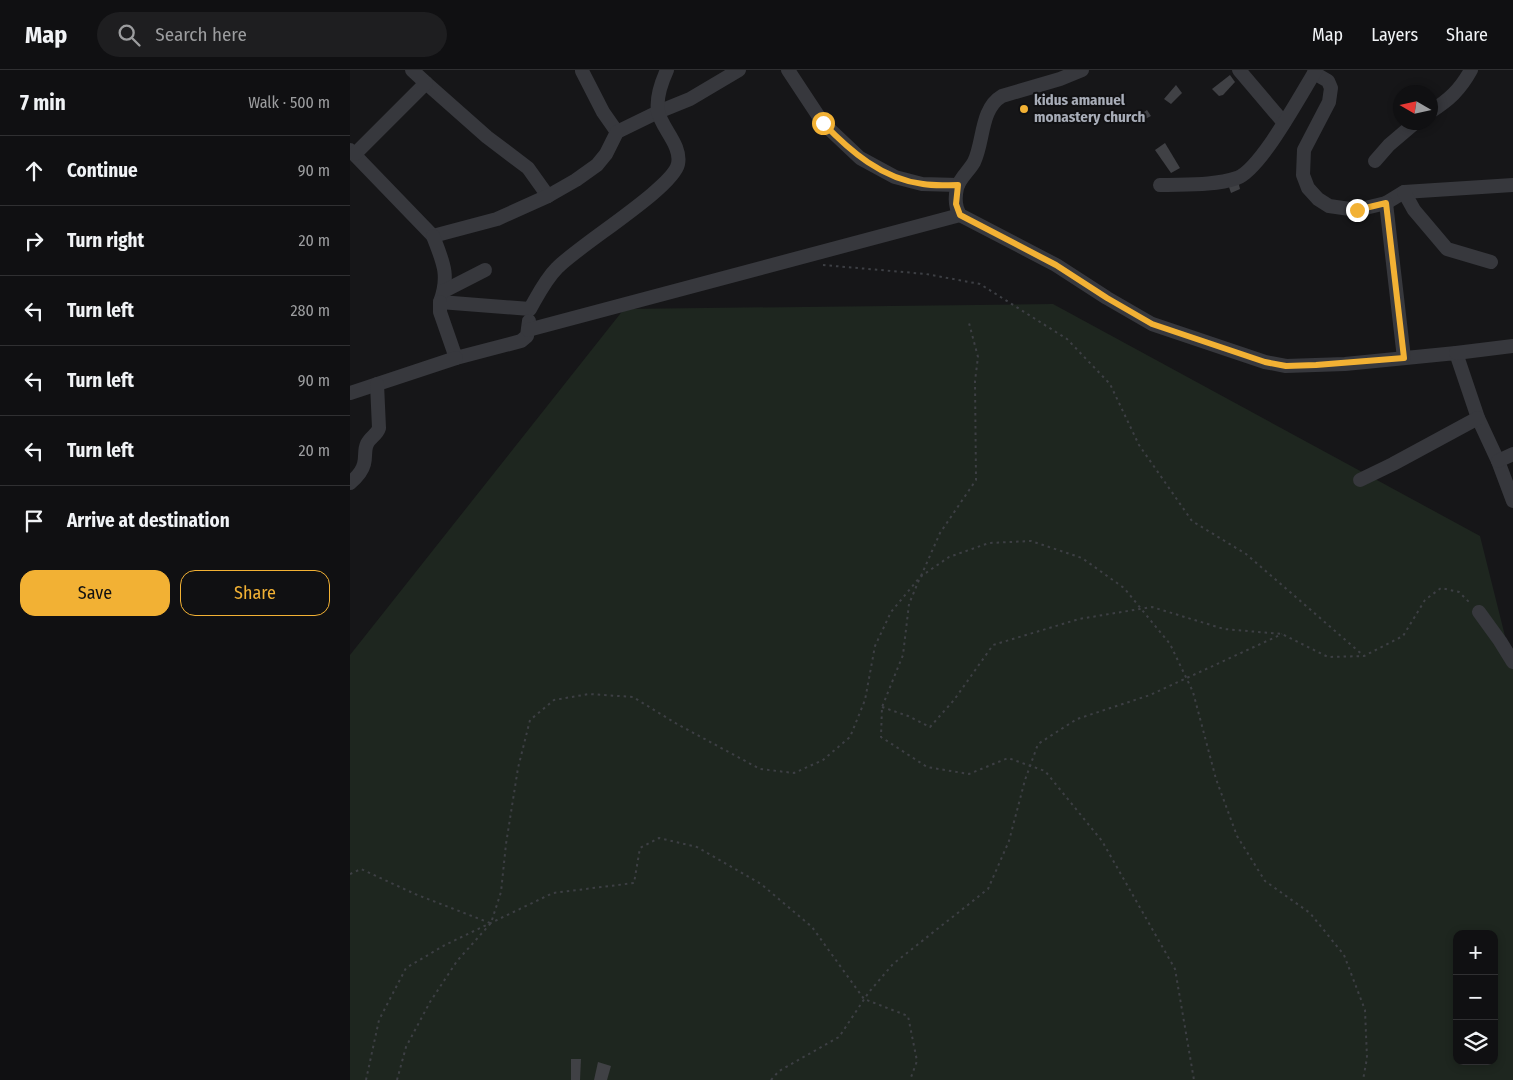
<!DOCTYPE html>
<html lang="en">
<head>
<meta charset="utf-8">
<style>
	:root { --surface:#101012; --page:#1e1e20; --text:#f1f3f6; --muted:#9c9d9f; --line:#303032; --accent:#f2b134 }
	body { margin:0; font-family:"Fira Sans Condensed",sans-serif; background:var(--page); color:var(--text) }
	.controls { position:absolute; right:15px; bottom:15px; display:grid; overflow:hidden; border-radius:10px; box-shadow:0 2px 8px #0003 }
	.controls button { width:45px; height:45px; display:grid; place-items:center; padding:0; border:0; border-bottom:1px solid var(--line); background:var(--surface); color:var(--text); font:25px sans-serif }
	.compass { position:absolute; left:1043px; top:15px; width:45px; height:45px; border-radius:50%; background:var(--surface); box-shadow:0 2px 8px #0003; rotate:279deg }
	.stop { position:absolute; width:15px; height:15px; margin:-11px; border:4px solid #f2b134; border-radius:50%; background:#fff }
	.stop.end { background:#f2b134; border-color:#fff; box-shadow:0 1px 5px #0008 }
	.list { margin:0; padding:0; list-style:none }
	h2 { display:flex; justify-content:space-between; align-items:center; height:65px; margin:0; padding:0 20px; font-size:21px }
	h2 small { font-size:16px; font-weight:400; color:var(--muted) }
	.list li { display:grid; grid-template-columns:32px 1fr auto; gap:15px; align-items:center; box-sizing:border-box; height:70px; padding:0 20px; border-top:1px solid var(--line) }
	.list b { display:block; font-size:19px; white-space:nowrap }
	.list em { font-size:16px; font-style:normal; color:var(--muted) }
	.actions { display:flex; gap:10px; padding:15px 20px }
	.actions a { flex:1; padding:11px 0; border:1px solid var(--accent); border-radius:15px; text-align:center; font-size:18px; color:var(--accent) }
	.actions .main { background:var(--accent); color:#111 }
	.icon { flex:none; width:28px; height:28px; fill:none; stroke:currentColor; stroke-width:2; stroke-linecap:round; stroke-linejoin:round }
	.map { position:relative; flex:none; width:1163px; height:1010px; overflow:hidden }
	header { display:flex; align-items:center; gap:30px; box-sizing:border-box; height:70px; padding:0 25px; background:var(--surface); border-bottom:1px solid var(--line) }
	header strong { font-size:24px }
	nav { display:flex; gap:28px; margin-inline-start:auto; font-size:18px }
	.search { width:350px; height:45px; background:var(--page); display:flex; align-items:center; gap:12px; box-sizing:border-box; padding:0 18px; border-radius:28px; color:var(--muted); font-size:19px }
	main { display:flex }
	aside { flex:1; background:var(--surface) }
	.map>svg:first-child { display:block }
	.green { fill:#1e261f; fill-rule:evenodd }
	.building { fill:#404145 }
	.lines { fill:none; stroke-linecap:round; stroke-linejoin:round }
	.path { stroke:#3d3f44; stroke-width:2; stroke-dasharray:2.5 4; stroke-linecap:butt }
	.street { stroke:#37383d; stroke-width:14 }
	.route { stroke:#f2b134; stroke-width:6 }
	.poi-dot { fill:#f2b134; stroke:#111113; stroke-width:2 }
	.labels { text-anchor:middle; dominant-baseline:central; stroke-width:4; stroke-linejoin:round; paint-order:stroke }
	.poi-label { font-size:15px; font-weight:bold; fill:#a8adb8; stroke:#111113; text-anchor:start }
</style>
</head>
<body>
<header>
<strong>Map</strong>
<div class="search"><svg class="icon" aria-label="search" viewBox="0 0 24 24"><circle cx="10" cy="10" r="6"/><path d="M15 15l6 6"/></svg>Search here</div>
<nav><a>Map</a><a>Layers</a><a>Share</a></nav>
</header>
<main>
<aside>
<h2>7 min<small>Walk · 500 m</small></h2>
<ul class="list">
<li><svg class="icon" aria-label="ahead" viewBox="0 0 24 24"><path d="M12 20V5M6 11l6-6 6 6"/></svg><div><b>Continue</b></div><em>90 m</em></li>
<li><svg class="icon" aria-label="right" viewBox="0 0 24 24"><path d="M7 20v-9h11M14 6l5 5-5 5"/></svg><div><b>Turn right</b></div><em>20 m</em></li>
<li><svg class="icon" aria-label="left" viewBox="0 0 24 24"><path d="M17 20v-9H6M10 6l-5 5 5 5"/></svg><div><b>Turn left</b></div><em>280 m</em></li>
<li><svg class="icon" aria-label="left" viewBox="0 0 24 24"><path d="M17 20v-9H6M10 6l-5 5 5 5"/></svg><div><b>Turn left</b></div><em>90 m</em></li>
<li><svg class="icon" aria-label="left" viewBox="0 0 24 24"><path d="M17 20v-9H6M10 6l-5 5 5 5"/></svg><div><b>Turn left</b></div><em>20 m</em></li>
<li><svg class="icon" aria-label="arrive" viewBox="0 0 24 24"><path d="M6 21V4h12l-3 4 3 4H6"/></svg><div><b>Arrive at destination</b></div></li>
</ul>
<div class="actions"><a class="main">Save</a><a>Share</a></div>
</aside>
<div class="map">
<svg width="1163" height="1010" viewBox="0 0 1163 1010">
	<rect width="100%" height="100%" fill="#161618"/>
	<path class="green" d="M703,234L1130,466L1163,598V1010H0V585L274,239ZM1107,864H1144V991H1107Z"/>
	<g class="building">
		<polygon points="880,5 885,12 873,25 869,26 862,19"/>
		<polygon points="826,15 832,23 821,34 814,29"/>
		<polygon points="797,40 801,46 789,52 785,48"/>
		<polygon points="815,73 830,98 821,103 805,80"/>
		<polygon points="888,111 890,119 881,123 878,114"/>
		<polygon points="221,989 231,989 230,1010 221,1010"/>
		<polygon points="248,992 261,996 257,1010 244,1010"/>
	</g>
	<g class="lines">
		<g class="path">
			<polyline points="473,195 576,204 630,214 717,269 760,314 789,375 842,451 896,484 1014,586"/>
			<polyline points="571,506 590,463 626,410 625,311 628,287 619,253"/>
			<polyline points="569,510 559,534 553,585 532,637 531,667 577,697 619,704 658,688 695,701 752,771 825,899 844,1010"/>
			<polyline points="532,637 558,646 580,657 604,630 643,575 729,549 802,537 874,559 932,564 978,587 1014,586 1053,566 1075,530 1091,518 1109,522 1120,533"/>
			<polyline points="0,804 11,799 65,824 140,853"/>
			<polyline points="16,1010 29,950 56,898 95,875 203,823 284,813 290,778 309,768 347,777 411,814 462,857 514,929 558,946 567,991 560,1010"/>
			<polyline points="47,1010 56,977 80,932 107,891 141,853 151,822 156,774 168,698 180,650 204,630 239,624 283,627 327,654 410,699 444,703 473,690 500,667 515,630 525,576 541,542 570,507 599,487 639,473 681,471 732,488 774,518 820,574 843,622 866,709 887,766 915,811 960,843 994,885 1015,940 1017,988 1013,1010"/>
			<polyline points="421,1010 429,1001 489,967 519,922 543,894 638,819 659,771 675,710 688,674 727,649 800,625 932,564"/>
		</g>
		<g class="street">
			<polyline points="438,0 473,53 510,88 545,107 572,114 608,115"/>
			<path d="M732,0L710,9L652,26C630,39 634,72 624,92C619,101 609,109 607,118C605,127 605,137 610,145L706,195L757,228L802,254L915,292L936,296L995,294L1106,283L1128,348L1148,391L1163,431"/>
			<polyline points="889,0 934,53"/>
			<polyline points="232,1 253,42 267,62"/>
			<polyline points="964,3 978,11 981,18 979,32 954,80 953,105 958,118 968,129 979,136 1007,140 1036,133 1054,122 1163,115"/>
			<polyline points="76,13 137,67 178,98 198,126"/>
			<path d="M1080,42C1099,30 1110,20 1121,0"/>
			<polyline points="0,80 83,166 147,149 198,126 226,110 247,95 256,84 267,62 308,42 340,29 389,0"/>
			<polyline points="5,84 76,13 62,0"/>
			<polyline points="1025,91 1039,75 1066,52"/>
			<path d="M810,115C835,114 863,116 887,108C911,99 951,24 966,0"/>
			<polyline points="1054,122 1064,140 1097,179 1141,192"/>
			<polyline points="1036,133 1054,288"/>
			<path d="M83,166C93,192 100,205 90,232L180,239C188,225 195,210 207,198C229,175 323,118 328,94C332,75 311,58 308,41C306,28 312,11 317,0"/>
			<polyline points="94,221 135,200"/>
			<polyline points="90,232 90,242 106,288 171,271 177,266 179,251"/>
			<polyline points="178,260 610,145"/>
			<polyline points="1106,283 1163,276"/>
			<polyline points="0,323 106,288"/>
			<polyline points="1148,391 1163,384"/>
			<polyline points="1010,410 1043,394 1128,348"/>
			<path d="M0,413C6,408 12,402 14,394C16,387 14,380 17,374C20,367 27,365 29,358L27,314"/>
			<polyline points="1129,542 1150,571 1163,592"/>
		</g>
	</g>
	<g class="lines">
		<path class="route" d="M473,53C500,81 532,109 573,114C584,116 596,115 608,115L606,134L610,145L706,195L757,228L802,254L915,292L936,296L966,295L1054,288L1036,133L1007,140"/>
	</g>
	<circle class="poi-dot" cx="674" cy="39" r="5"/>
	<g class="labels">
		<g class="poi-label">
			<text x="684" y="30">kidus amanuel<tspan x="684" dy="17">monastery church</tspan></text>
		</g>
	</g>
</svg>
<div class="controls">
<button>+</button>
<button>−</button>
<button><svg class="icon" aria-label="layers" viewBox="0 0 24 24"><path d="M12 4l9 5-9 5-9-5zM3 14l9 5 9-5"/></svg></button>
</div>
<svg class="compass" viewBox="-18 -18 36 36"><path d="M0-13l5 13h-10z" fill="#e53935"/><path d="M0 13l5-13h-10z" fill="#9c9d9f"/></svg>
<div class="stop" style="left:473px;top:53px"></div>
<div class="stop end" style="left:1007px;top:140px"></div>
</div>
</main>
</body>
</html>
